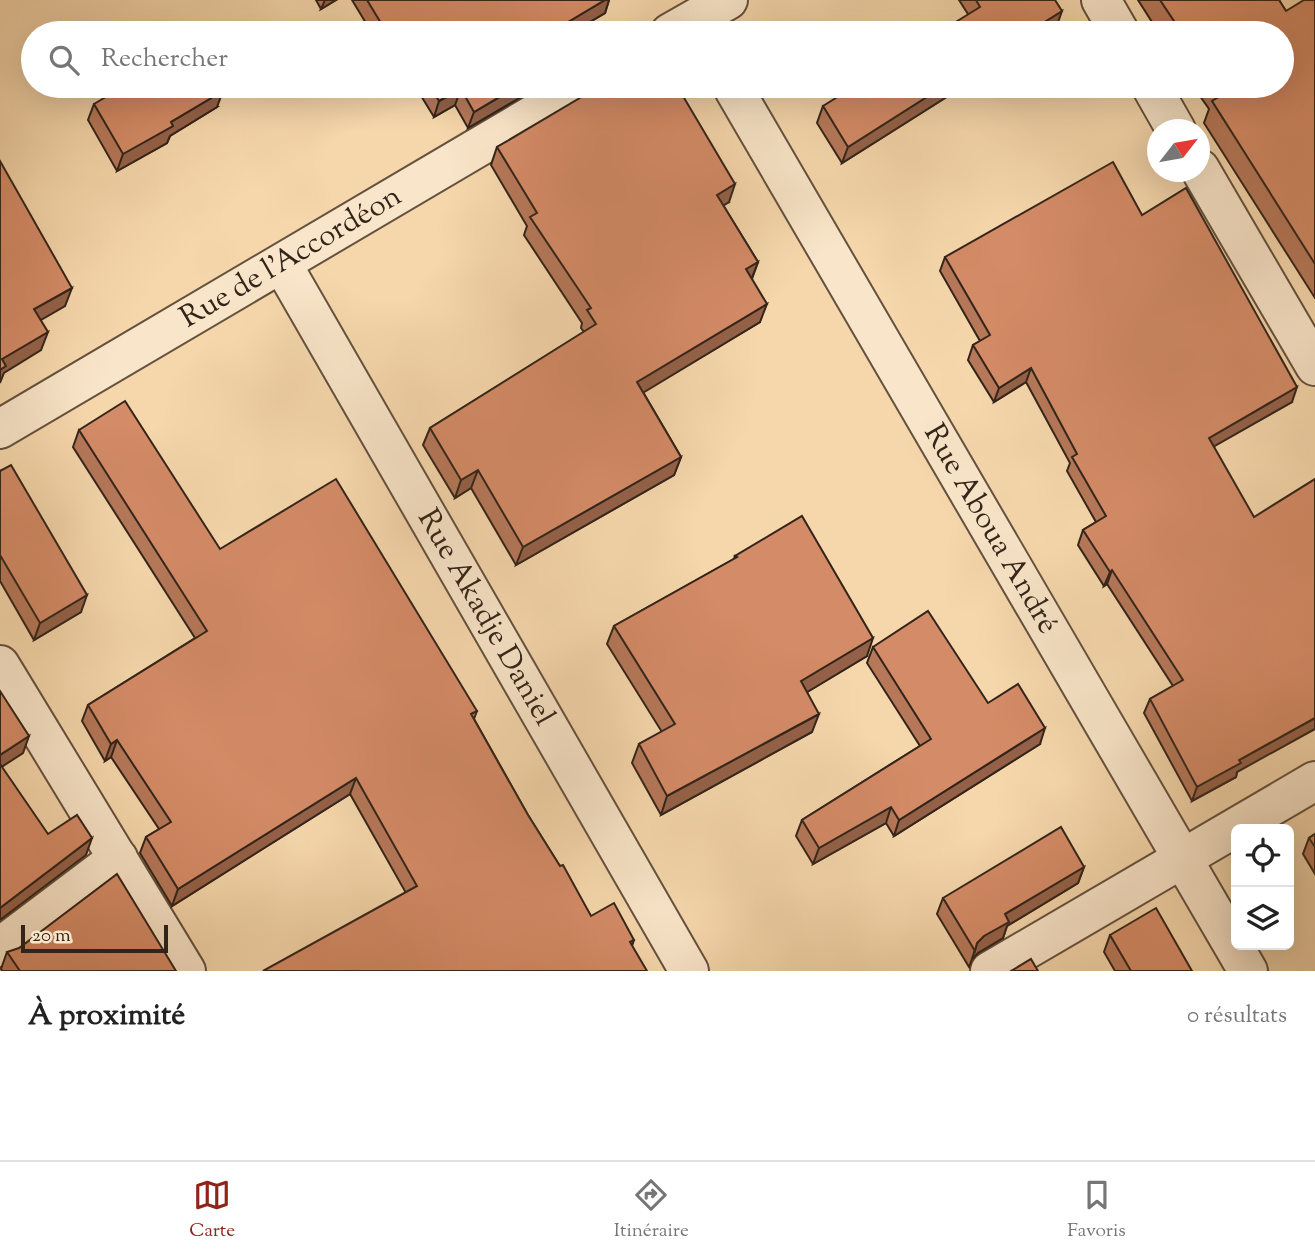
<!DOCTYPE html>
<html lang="fr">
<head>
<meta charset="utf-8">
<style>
	:root { --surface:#fff; --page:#f6f6f6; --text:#222; --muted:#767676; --line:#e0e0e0; --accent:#8f2418 }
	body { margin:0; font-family:"Sorts Mill Goudy",serif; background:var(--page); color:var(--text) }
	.controls { position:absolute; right:21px; bottom:21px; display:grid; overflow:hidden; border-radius:10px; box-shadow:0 7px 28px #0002 }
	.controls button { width:63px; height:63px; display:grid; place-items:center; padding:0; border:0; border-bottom:2px solid var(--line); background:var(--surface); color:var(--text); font:35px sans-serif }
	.compass { position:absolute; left:1147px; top:119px; width:63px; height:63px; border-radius:50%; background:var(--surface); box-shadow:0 7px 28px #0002; rotate:59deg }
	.scale { position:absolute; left:21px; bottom:18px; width:147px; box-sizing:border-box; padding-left:7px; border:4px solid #33241a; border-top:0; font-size:19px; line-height:24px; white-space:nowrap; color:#33241a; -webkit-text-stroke:5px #f9e5c9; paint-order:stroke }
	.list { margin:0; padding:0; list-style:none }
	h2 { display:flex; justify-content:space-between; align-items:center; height:91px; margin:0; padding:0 28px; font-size:30px }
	h2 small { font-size:23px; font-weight:400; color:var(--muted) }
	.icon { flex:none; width:38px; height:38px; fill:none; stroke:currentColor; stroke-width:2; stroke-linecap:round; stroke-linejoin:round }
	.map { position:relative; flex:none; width:1315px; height:971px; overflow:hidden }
	.search { position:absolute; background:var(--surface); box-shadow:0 7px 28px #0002; left:21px; right:21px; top:21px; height:77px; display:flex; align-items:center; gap:18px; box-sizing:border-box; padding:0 24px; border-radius:38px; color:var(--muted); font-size:26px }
	.sheet { height:189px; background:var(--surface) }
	nav { display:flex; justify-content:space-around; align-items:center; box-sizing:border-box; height:98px; border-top:2px solid var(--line); background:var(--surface); font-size:19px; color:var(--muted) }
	nav a { display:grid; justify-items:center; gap:4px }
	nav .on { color:var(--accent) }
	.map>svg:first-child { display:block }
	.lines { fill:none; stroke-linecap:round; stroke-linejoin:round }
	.minor-casing { stroke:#64513e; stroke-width:42 }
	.minor { stroke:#f9e5c9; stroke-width:38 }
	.wall { fill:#b67859; stroke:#33241a; stroke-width:2 }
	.shaded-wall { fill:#946148; stroke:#33241a; stroke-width:2 }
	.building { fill:#d48b67; stroke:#33241a; stroke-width:2 }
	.labels { text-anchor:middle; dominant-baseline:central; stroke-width:6; stroke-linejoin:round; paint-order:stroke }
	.street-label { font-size:30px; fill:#33241a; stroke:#f9e5c9 }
</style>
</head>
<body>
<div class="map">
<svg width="1315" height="971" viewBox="0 0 1315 971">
	<rect width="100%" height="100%" fill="#f6d7ac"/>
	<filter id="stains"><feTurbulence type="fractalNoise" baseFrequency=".00286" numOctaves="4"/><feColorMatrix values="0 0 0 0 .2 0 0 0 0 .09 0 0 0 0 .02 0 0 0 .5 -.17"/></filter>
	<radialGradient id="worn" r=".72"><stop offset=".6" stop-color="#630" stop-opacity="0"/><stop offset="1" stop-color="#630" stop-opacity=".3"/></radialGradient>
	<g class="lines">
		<g class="minor-casing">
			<g id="minor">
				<polyline points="1101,0 1120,33"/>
				<polyline points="670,33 728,0"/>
				<path id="s1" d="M732,86L1248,971"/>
				<polyline points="1151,86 1176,130"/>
				<polyline points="1200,169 1315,366"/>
				<path id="s2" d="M282,264L689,971"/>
				<path id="s3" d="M0,429L582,86"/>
				<polyline points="0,665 186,971"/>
				<polyline points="0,947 118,858"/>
				<polyline points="990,971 1315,781"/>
			</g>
		</g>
		<use href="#minor" class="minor"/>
	</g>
	<g class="wall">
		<polygon points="316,0 336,0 321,9"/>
		<polygon points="352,0 609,0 605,13 571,33 372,33"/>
		<polygon points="959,0 1055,0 1056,28 968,14"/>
		<polygon points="1138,0 1279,0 1286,11 1315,0 1315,298 1204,123 1209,109 1193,86 1282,86 1282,33 1159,33"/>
		<polygon points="415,86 540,86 468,128 455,105 434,117"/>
		<polygon points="964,86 842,163 817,123 823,106"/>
		<polygon points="603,91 729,202 723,205 758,262 752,279 760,322 643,392 681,457 674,475 516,565 471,488 455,498 423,445 430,428 584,332 581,328 582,323 524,235 527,226 491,165 497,147"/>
		<polygon points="94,104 217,107 170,136 167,143 117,171 88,120"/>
		<polygon points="1142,215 1292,402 1214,446 1237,772 1236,777 1192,801 1144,713 1150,699 1173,686 1107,584 1104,586 1078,545 1083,530 1096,522 1067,471 1070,463 1026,382 994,402 968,360 973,345 980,341 940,271 945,257"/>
		<polygon points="79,430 220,549 477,711 474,719 528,815 591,916 634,940 632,946 406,893 350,794 172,906 140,853 146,837 159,829 111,757 105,761 82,721 88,705 195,638 73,447"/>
		<polygon points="0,471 81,612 34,640 0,581"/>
		<polygon points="735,556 867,656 807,692 812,732 661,815 632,763 639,744 662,732 607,644 614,626 734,559"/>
		<polygon points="873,647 988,703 1040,744 894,836 886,823 813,864 796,836 802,820 920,746 867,663"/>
		<polygon points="1315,834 1315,874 1303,854 1309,838"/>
		<polygon points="1084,867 1078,883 1007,926 1003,938 978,953 972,959 969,967 937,914 943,898"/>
		<polygon points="1110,935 1192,971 1115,971 1104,952"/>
		<polygon points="7,952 176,971 2,971 1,969"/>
	</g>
	<g class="shaded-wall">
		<polygon points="325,0 336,0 321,9"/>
		<polygon points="605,0 609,0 605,13 571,33 560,33 563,25"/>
		<polygon points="1062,11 1056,28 1047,33 1027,33"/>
		<polygon points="518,86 540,86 468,128 474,112"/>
		<polygon points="944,86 964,86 842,163 848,147"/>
		<polygon points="461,89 455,105 434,117 439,101"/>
		<polygon points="223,91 217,107 170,136 167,143 117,171 123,154 171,122"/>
		<polygon points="735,184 729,202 711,213 717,195"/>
		<polygon points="758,262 751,280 746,269"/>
		<polygon points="72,288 65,306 27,328 34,309"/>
		<polygon points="767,304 760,322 631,400 637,382"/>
		<polygon points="48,332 41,350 4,373 0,383 0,365 2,359"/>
		<polygon points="1031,368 1026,382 994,402 999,388"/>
		<polygon points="1297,387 1292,402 1204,452 1209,438"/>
		<polygon points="681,457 674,475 516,565 523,547"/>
		<polygon points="478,470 471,488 455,498 461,480"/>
		<polygon points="1112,570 1107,584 1104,586 1110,572"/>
		<polygon points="87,595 81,612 34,640 40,623"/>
		<polygon points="873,638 867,656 794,700 801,681"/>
		<polygon points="819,714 812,732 661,815 667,796"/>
		<polygon points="1315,718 1315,729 1237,772 1236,777 1192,801 1197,787 1239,760"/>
		<polygon points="1045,728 1040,744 894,836 899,820"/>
		<polygon points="29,736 23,753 0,768 0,755"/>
		<polygon points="117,740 111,757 105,761 111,744"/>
		<polygon points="356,778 350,794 172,906 178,889"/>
		<polygon points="891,807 886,823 813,864 819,848"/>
		<polygon points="92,838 86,855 0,920 0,908"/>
		<polygon points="1084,867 1078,883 1007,926 1003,938 978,953 972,959 977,943 1005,914"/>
	</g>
	<g class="building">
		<polygon points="367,0 605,0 563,25 568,33 387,33"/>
		<polygon points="976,0 1055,0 1062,11 1027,33 938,33 980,7"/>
		<polygon points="1160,0 1279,0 1286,11 1304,0 1315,0 1315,264 1212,101 1222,95 1216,86 1282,86 1282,33 1182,33"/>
		<polygon points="124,86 220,86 223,91 171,122 173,126 123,154 94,104"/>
		<polygon points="430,86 518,86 474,112 461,89 439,101"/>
		<polygon points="600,86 603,91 611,86 677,86 735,184 717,195 758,262 746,269 767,304 637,382 681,457 523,547 478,470 461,480 430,428 596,324 587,310 591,308 530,217 537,213 497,147"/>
		<polygon points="855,86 944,86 848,147 823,106"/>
		<polygon points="0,161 72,288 34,309 48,332 2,359 6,366 0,370"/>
		<polygon points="1113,162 1142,215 1186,188 1297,387 1209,438 1254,517 1315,479 1315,718 1239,760 1241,763 1197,787 1150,699 1183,680 1112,570 1110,572 1083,530 1106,516 1072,457 1077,454 1031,368 999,388 973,345 990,335 945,257"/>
		<polygon points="125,401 220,549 336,479 477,711 471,714 528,815 560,866 563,865 591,916 614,903 634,940 630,942 647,971 263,971 417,886 356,778 178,889 146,837 171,822 117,740 111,744 88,705 207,631 79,430"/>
		<polygon points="11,465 87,595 40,623 0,555 0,471"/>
		<polygon points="802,516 873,638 801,681 819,714 667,796 639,744 675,724 614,626 737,557 735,556"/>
		<polygon points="928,611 988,703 1018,684 1045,728 899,820 891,807 819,848 802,820 931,739 873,647"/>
		<polygon points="0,691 29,736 0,755"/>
		<polygon points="0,764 48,834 77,815 92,838 0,908"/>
		<polygon points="1061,827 1084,867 1005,914 1009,922 984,936 977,943 975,951 943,898"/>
		<polygon points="1315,834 1315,847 1309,838"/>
		<polygon points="117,874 176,971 20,971 7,952 19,948"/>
		<polygon points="1156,908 1192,971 1131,971 1110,935"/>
		<polygon points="1031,959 1038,971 1011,971"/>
	</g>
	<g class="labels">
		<g class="street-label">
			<text stroke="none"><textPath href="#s3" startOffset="338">Rue de l'Accordéon</textPath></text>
			<text stroke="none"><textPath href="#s1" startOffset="513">Rue Aboua André</textPath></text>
			<text stroke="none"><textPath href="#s2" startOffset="408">Rue Akadje Daniel</textPath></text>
		</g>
	</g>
	<rect width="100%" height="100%" filter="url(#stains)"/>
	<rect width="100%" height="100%" fill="url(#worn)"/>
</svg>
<div class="controls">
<button><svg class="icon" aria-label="locate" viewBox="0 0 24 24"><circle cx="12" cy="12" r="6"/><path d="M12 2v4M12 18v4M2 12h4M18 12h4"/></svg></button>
<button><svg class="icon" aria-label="layers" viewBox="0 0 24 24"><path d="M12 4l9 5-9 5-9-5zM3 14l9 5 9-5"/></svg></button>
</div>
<svg class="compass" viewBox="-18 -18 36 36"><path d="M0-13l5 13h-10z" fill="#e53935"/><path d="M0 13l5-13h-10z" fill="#767676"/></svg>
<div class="scale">20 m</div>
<div class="search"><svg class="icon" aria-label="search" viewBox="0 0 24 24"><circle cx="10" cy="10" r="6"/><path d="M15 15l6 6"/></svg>Rechercher</div>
</div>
<section class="sheet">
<h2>À proximité<small>0 résultats</small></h2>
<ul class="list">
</ul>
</section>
<nav>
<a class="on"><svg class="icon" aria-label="map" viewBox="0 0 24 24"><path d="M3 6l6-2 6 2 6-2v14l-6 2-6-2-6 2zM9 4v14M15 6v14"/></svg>Carte</a>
<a><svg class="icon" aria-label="directions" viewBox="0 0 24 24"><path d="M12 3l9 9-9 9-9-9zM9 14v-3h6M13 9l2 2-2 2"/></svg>Itinéraire</a>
<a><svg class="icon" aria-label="saved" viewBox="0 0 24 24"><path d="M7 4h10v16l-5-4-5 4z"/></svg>Favoris</a>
</nav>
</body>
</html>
